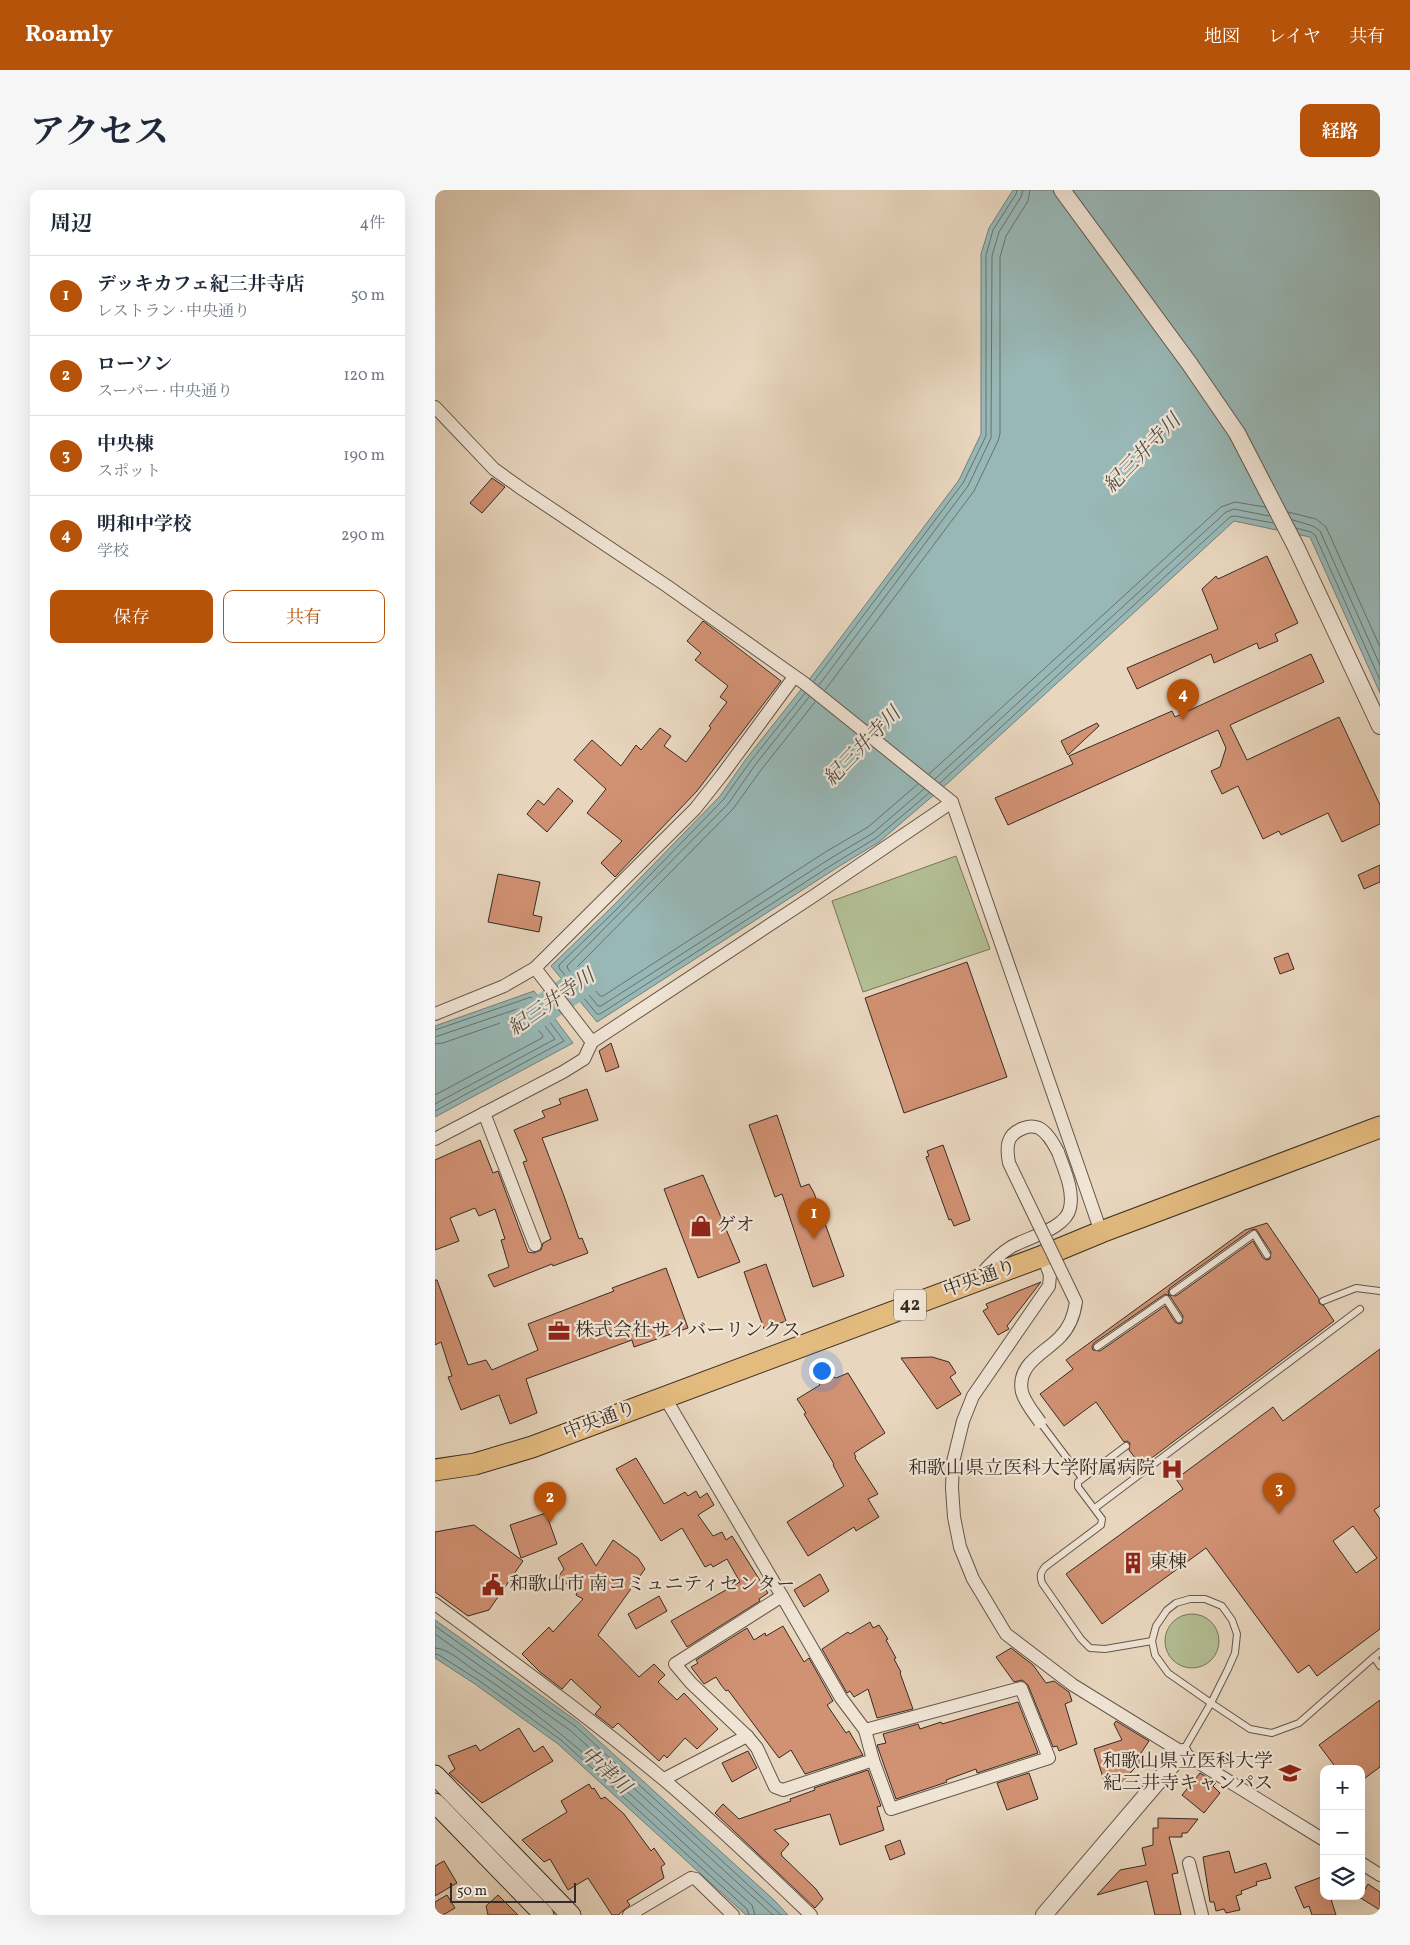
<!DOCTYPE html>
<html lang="ja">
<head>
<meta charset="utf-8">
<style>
	:root { --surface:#fff; --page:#f6f6f7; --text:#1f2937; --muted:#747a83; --line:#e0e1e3; --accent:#b45309 }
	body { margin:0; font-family:Vollkorn,"Noto Serif JP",serif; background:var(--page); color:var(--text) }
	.controls { position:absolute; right:15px; bottom:15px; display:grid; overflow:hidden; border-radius:10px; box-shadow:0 5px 20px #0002 }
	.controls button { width:45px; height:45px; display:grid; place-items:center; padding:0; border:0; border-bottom:1px solid var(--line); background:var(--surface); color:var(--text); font:25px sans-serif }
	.scale { position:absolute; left:15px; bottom:12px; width:126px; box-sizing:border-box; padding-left:5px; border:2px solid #372c23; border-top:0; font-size:14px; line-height:18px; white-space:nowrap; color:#372c23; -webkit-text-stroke:4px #f0e4d5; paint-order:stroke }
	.you { position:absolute; left:386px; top:1180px; width:18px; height:18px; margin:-12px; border:4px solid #fff; border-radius:50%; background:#1a73e8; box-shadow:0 0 0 8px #1a73e833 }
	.badge { display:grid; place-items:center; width:32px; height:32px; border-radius:50%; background:var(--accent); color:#fff; font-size:16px; font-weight:700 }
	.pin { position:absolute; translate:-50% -41px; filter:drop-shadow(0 1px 2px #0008) }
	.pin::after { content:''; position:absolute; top:26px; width:18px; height:15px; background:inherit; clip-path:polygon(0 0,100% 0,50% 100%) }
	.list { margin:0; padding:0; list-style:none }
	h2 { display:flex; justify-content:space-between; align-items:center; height:65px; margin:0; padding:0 20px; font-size:21px }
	h2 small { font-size:16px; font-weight:400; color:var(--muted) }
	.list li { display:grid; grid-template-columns:32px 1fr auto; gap:15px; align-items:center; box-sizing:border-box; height:80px; padding:0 20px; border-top:1px solid var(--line) }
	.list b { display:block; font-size:19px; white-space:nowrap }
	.list p { margin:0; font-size:16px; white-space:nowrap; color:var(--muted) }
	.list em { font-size:16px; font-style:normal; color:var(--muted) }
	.actions { display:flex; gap:10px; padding:15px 20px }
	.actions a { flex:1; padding:11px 0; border:1px solid var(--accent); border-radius:10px; text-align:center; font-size:18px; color:var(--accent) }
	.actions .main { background:var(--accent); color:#fff }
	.icon { flex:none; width:28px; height:28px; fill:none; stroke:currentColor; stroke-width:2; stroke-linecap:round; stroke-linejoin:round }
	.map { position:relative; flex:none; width:945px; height:1725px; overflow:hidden; border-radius:10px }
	header { display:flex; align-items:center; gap:30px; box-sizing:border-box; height:70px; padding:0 25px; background:var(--accent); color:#fff }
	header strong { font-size:24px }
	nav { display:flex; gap:28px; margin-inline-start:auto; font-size:18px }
	.intro { display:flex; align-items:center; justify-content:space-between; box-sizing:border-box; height:120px; padding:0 30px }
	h1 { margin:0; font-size:35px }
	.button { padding:12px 22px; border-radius:10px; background:var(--accent); color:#fff; font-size:18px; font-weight:700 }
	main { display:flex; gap:30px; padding:0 30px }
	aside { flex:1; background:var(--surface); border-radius:10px; box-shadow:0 5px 20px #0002 }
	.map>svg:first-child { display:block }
	.green { fill:#b3be93; stroke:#75755b }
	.water { fill:#98b8b7; stroke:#71807c }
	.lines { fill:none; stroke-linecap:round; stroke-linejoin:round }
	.shore { stroke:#68726d; stroke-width:1 }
	.river { stroke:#98b8b7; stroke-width:30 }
	.building { fill:#d19173; stroke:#372c23; fill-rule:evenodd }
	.service-casing { stroke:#63564a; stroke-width:8 }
	.minor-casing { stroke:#63564a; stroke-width:14 }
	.tertiary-casing { stroke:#63564a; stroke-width:18 }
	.secondary-casing { stroke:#372c23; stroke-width:21 }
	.trunk-casing { stroke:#372c23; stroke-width:23 }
	.service { stroke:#f0e4d5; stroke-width:6 }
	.minor { stroke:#f0e4d5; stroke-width:12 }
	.tertiary { stroke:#f0e4d5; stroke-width:16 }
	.secondary { stroke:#f0e4d5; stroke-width:19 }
	.trunk { stroke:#e4bb7f; stroke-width:21 }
	.minor-bridge-casing { stroke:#63564a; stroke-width:14; stroke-linecap:butt }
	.minor-bridge { stroke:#f0e4d5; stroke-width:12 }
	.labels { text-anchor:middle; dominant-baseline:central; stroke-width:4.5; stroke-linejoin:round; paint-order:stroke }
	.shield { fill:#f0e4d5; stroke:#6e6358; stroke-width:1 }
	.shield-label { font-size:18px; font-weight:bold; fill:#372c23 }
	.poi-label { font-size:19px; fill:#372c23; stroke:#f0e4d5; text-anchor:start }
	.street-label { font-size:19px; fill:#372c23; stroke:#f0e4d5 }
	.water-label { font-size:20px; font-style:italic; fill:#4f4f48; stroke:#f0e4d5 }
</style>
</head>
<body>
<header>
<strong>Roamly</strong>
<nav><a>地図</a><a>レイヤ</a><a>共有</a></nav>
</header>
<div class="intro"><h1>アクセス</h1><a class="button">経路</a></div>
<main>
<aside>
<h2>周辺<small>4件</small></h2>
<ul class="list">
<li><span class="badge">1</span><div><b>デッキカフェ紀三井寺店</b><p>レストラン · 中央通り</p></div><em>50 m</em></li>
<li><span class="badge">2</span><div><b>ローソン</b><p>スーパー · 中央通り</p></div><em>120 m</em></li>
<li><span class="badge">3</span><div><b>中央棟</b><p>スポット</p></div><em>190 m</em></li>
<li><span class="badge">4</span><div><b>明和中学校</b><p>学校</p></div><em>290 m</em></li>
</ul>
<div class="actions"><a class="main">保存</a><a>共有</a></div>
</aside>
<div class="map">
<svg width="945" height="1725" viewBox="0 0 945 1725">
	<rect width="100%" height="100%" fill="#e8d6be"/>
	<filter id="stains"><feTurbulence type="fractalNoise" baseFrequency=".004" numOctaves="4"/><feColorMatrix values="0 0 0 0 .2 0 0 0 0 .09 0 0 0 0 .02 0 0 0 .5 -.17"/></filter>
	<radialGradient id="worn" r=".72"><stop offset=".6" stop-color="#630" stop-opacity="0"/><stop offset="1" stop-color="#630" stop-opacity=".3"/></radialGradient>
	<g class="green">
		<polygon points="521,666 555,759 428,802 397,711"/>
		<circle cx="757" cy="1451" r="27"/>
	</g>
	<g class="water">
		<polygon points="578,0 945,0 945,503 875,347 799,331 514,592 444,652 403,677 162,832 116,776 178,716 285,606 311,569 380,482 524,290 546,244 546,64 554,38"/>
		<polygon points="99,801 138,853 0,927 0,836"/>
		<polygon points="0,1430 143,1532 339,1710 353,1725 311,1725 123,1554 40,1494 0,1468"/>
	</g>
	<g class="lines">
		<g class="shore">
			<polyline points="853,322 881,329 891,337 945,457"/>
			<polyline points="858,330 878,336 885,341 945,475"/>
			<polyline points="861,338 876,342 880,345 945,490"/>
			<polyline points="379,491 528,293 551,246 551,65 558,40 581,4 582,0"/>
			<polyline points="384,495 533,296 556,248 557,66 564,42 586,7 588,0"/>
			<polyline points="390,500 539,301 563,251 565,244 565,67 571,46 593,11 595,0"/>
			<polyline points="370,503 315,572 288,610 181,720 124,775 124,778 162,824 165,824 400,673 441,648 494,603"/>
			<polyline points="374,507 320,575 293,614 132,776 133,779 163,816 166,816 396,668 438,643 489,599"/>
			<polyline points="380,512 326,580 298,619 143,776 143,779 165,806 168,806 392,661 433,637 483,594"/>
			<polyline points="494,584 786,317 800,312 830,317"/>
			<polyline points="500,589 791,322 799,319 834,326"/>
			<polyline points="505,593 795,327 800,326 838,333"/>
			<polyline points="0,840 96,807 129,851 0,921"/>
			<polyline points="0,847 94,815 120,849 0,914"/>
			<polyline points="0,854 8,853 91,824 108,846 107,848 0,905"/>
			<polyline points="0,1436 140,1536 346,1725"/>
			<polyline points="0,1444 136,1541 338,1725"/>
			<path d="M0,1458C12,1458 26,1471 36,1478C139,1545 225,1634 317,1715L320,1725"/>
			<polyline points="0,1464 4,1465 43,1490 126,1550 312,1719 314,1725"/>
		</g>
		<polyline class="river" points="78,840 169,777"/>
	</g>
	<g class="building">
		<polygon points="57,288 70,297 47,323 35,313"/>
		<polygon points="832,366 863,433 840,444 843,451 824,459 822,453 779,473 776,464 702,499 692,478 783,439 767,399 781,386 783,389"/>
		<polygon points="268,431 346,491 262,601 180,687 166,673 187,651 152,623 171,599 139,570 157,550 186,576 201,555 206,560 225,538 236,546 229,556 251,572 276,538 274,536 292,512 285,507 293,496 260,470 266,463 252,451"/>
		<polygon points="876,464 889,492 795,535 812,570 904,527 945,615 945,634 907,652 893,623 846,645 844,641 828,649 803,596 787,604 776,581 785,577 791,558 783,540 573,635 560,608 638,574 634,566 737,521 740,527"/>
		<polygon points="662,533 664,536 633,565 626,551"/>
		<polygon points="123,598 138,611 112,642 92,624 103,610 109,615"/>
		<polygon points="945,675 945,692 929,699 923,685"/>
		<polygon points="63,684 105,692 98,725 107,727 104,742 53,732"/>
		<polygon points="853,763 859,779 845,784 839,768"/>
		<polygon points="532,772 572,887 469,923 430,808"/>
		<polygon points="176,853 184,877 171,882 164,861"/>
		<polygon points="152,899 163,930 107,948 129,1006 144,1049 147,1048 153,1063 118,1076 117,1074 59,1097 53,1085 74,1077 66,1050 70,1049 60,1019 44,1026 40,1018 15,1028 24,1051 0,1060 0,970 45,950 58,983 63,981 93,1062 99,1063 106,1060 108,1053 116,1049 88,972 92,971 79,940 110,927 107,921 126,914 124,909"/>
		<polygon points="342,925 366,997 374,994 379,1003 409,1086 378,1097 347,1004 340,1007 314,935"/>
		<polygon points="508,955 535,1030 519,1036 516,1029 514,1030 491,967 494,966 492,961"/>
		<polygon points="268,985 305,1072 263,1088 229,999"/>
		<path d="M832,1033L884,1109V1113L889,1116L899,1131L706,1276L694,1260L695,1253L692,1251L689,1252L661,1212L629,1236L605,1204L638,1179L631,1170L810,1040ZM821,1039L836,1062L835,1069L832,1070L828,1068L818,1051L741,1106L734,1105L733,1102L735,1098L816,1040ZM730,1104L735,1106L748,1126L747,1133L744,1134L740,1132L730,1116L665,1161L658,1160L657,1157L659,1153Z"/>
		<polygon points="331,1074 351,1131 329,1139 309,1082"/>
		<polygon points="231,1078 253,1138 199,1157 197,1150 91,1189 102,1223 75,1234 64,1205 26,1220 13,1187 17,1186 6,1152 0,1155 0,1090 2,1090 33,1175 51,1170 57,1180 103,1160 93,1134 179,1101 177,1098"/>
		<polygon points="606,1092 572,1136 574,1139 563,1145 548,1121 553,1118 551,1114"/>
		<path d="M945,1159V1316L939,1320L945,1329V1439L882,1486L874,1475L863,1483L771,1358L667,1434L631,1384L748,1299L741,1289L838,1217L848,1231ZM918,1336L942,1368L921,1383L898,1351Z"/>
		<polygon points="497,1167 514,1172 521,1183 515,1187 526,1204 502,1219 466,1168"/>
		<polygon points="413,1183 450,1243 419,1263 421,1267 420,1268 443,1304 433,1309 444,1327 421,1341 419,1337 373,1366 352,1332 409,1296 398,1275 399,1274 369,1224 371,1223 362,1209 385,1195 383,1192 391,1184 401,1188"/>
		<polygon points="201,1268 229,1314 250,1302 253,1306 261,1301 265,1308 272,1303 279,1315 263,1325 278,1346 287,1342 291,1350 297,1346 333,1403 324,1409 325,1411 252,1457 236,1431 305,1392 292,1369 278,1377 276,1374 270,1377 247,1338 226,1351 181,1279"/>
		<polygon points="111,1323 122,1354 86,1368 75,1335"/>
		<polygon points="39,1335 88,1371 54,1420 33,1426 0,1402 0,1342"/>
		<polygon points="178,1350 203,1368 210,1379 163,1445 204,1487 219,1474 230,1485 223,1492 242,1510 249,1503 283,1539 262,1559 250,1548 232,1568 229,1565 224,1571 183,1533 178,1538 160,1524 166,1517 136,1489 127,1499 105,1482 87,1464 114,1437 118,1442 148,1409 141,1405 142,1402 123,1387 129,1379 123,1368 147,1353 161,1376"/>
		<polygon points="385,1384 394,1401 369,1417 359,1400"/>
		<polygon points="224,1406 232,1421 201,1439 193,1424"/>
		<polygon points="435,1432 438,1438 444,1435 453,1449 451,1450 461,1468 459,1469 466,1482 465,1483 478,1519 442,1528 433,1499 419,1507 415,1501 412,1503 387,1459 413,1442 415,1444"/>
		<polygon points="348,1436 369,1472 374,1468 398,1511 392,1515 411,1543 414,1541 428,1565 370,1584 356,1560 344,1568 293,1500 291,1501 286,1495 281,1487 269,1494 256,1477 263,1473 261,1470 312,1438 319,1450 330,1443 331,1446"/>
		<polygon points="576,1458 598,1475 611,1493 619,1491 634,1502 637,1511 630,1514 642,1554 624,1561 622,1556 618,1557 593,1495 587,1490 579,1492 561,1467"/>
		<polygon points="945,1510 945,1577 926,1591 926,1579 902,1579 884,1555"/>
		<polygon points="583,1512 603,1563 542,1583 541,1579 511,1590 512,1592 461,1609 442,1555 451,1553 448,1544 483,1534 485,1539 506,1532 507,1534"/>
		<polygon points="681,1531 714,1551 702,1569 706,1571 688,1591 671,1597 659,1559 687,1550 679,1534"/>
		<polygon points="84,1538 99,1562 108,1556 118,1571 47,1613 14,1583 20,1579 13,1566 41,1555 45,1561"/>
		<polygon points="313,1561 322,1578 297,1592 287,1573"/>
		<polygon points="433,1580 446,1616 442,1617 449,1640 405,1655 395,1624 339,1640 354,1654 346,1663 347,1666 381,1699 388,1709 380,1718 280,1623 288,1614 304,1629 356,1611 355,1609 380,1600 379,1598"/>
		<polygon points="594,1583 603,1609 572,1620 562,1593"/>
		<polygon points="765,1583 781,1593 778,1596 785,1603 769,1623 747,1605"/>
		<polygon points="154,1594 157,1599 159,1598 166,1609 170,1607 189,1624 216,1661 219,1658 230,1674 226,1677 229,1688 192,1711 195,1715 183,1725 177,1725 153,1688 133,1700 115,1669 109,1672 87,1650 132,1622 126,1611"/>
		<polygon points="723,1628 763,1629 752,1643 747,1643 747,1647 734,1647 743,1683 737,1684 746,1725 720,1725 712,1691 662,1705 685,1680 711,1675 707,1658 718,1655 718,1638 723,1638"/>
		<polygon points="465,1650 470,1664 455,1670 450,1656"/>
		<polygon points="794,1661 800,1683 831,1673 836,1688 821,1692 822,1695 806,1701 807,1704 801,1706 805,1720 791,1723 789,1719 781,1721 779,1712 775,1712 768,1667"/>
		<polygon points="9,1671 22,1693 0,1706 0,1676"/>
		<polygon points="889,1686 889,1706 895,1706 901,1725 877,1725 874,1716 869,1718 860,1697"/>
		<polygon points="933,1694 945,1702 945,1720 924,1707 926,1706"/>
		<polygon points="12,1705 20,1718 8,1725 0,1725 0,1712"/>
		<polygon points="63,1705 83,1725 53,1725 51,1716"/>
	</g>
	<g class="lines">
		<g class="service-casing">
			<g id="service">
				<polyline points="738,1102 819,1044 832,1065"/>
				<polyline points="888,1111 921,1098 945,1101"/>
				<polyline points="662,1157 731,1109 744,1129"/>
				<polyline points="605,1232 647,1288"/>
				<path d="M691,1256L643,1292V1297L667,1329L666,1335L610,1377C605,1383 605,1386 607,1393L646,1449L655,1458L670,1459L717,1451"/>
				<polyline points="660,1318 925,1119"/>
				<polyline points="945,1462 939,1467 945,1476"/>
				<polyline points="748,1561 776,1513 793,1479 800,1463 802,1444 797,1430 787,1416 770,1409 755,1409 741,1413 732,1420 721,1436 717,1451 720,1465 733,1483 776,1513 815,1539 837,1543 864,1533 939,1467"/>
			</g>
		</g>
		<g class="minor-casing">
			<g id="minor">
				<polyline points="0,217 59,279 87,299 232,396 369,493 517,612 666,1042"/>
				<polyline points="100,778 157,852"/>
				<polyline points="0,824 69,796 100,778 260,619 287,585 359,487"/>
				<polyline points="49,923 100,1055"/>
				<polyline points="0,949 128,882 149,869 157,852 380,705 517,612"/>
				<polyline points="608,1066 615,1085 614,1096 538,1206 528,1231 518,1272 517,1298 519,1327 525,1357 538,1389 571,1444 638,1495 889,1650"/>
				<path d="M543,1088C553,1076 563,1065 576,1057C593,1047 631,1039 635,1018C639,1000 629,979 623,962"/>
				<polyline points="347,1406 406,1508 430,1540 586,1498 614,1568 456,1619 438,1570"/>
				<path d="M0,1414C77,1471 155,1528 228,1589C279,1632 328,1679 376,1725"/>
				<polyline points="312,1546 322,1558 340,1597 348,1600 438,1570 430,1540"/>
				<polyline points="229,1589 312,1546 256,1493 240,1474 347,1406 229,1206"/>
				<polyline points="754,1673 767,1725"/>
				<polyline points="926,1673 945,1685"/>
				<polyline points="194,1725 256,1688 261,1689 298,1725"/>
			</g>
		</g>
		<g class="tertiary-casing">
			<g id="tertiary">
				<polyline points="627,0 754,173 802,243 861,357 945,536"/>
				<polyline points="609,1725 748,1562"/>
			</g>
		</g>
		<g class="secondary-casing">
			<g id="secondary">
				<polyline points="0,1585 136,1725"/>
				<polyline points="0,1613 109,1725"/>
			</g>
		</g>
		<g class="trunk-casing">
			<polyline id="trunk" points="0,1280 40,1274 97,1257 608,1066 666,1042 945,937"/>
		</g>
		<use href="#service" class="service"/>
		<use href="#minor" class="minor"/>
		<use href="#tertiary" class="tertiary"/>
		<use href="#secondary" class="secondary"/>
		<use href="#trunk" class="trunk"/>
		<g class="minor-bridge-casing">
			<path id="minor-bridge" d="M605,1232C599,1223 590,1213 587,1202C581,1174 610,1163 625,1147C635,1137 639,1126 641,1112L574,973C571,957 571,944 589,938C594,936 599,936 604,938C613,943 618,953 623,962"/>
		</g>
		<use href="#minor-bridge" class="minor-bridge"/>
	</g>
	<defs>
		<g id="shop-bare" transform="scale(1.725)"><path d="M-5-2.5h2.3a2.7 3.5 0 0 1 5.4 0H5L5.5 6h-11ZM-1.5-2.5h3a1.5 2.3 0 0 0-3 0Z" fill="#8f2418" stroke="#f0e4d5" stroke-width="2.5" paint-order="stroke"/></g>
		<g id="office-bare" transform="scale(1.725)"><path d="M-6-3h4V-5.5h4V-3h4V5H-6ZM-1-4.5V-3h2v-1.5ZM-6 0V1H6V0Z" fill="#8f2418" stroke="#f0e4d5" stroke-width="2.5" paint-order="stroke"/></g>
		<g id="hospital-bare" transform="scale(1.725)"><path d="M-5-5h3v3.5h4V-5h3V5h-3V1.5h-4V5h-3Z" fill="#8f2418" stroke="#f0e4d5" stroke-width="2.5" paint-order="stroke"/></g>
		<g id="building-bare" transform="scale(1.725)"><path d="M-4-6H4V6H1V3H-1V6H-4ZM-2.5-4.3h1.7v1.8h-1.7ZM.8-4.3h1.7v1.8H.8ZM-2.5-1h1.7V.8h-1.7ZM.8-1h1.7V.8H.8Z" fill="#8f2418" stroke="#f0e4d5" stroke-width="2.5" paint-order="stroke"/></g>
		<g id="civic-bare" transform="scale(1.725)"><path d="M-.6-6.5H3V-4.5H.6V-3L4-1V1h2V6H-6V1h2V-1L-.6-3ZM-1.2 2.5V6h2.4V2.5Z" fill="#8f2418" stroke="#f0e4d5" stroke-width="2.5" paint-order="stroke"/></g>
		<g id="university-bare" transform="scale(1.725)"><path d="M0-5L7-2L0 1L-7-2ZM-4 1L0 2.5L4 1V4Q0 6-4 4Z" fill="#8f2418" stroke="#f0e4d5" stroke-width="2.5" paint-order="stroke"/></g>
	</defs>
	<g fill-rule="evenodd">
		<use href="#shop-bare" x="266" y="1036"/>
		<use href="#office-bare" x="124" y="1141"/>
		<use href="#hospital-bare" x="737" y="1279"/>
		<use href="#building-bare" x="698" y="1373"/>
		<use href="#civic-bare" x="58" y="1395"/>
		<use href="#university-bare" x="855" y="1583"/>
	</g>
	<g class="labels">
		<rect class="shield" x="459" y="1099.5" width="32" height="31" rx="4"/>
		<g class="shield-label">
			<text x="475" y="1115">42</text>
		</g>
		<g class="poi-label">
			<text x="282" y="1036">ゲオ</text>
			<text x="140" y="1141">株式会社サイバーリンクス</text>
			<text x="720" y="1279" text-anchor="end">和歌山県立医科大学附属病院</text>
			<text x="714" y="1373">東棟</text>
			<text x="74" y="1395">和歌山市 南コミュニティセンター</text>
			<text x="838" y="1572" text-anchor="end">和歌山県立医科大学<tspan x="838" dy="22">紀三井寺キャンパス</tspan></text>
		</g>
		<g class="street-label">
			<text transform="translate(545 1089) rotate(-20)">中央通り</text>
			<text transform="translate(165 1231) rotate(-21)">中央通り</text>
		</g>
		<g class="water-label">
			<text transform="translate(708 264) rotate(-46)">紀三井寺川</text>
			<text transform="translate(428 557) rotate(-46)">紀三井寺川</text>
			<text transform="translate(117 813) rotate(-35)">紀三井寺川</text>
			<text transform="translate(170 1581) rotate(42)">中津川</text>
		</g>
	</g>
	<rect width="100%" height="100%" filter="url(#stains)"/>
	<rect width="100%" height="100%" fill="url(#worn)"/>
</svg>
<div class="controls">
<button>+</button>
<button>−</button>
<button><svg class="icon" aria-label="layers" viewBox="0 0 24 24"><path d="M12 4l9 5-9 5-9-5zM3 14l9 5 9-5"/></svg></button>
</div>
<div class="scale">50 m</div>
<div class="you"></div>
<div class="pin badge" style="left:379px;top:1049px">1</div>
<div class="pin badge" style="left:115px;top:1333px">2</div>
<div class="pin badge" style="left:844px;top:1324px">3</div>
<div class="pin badge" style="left:748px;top:530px">4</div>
</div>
</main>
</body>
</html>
